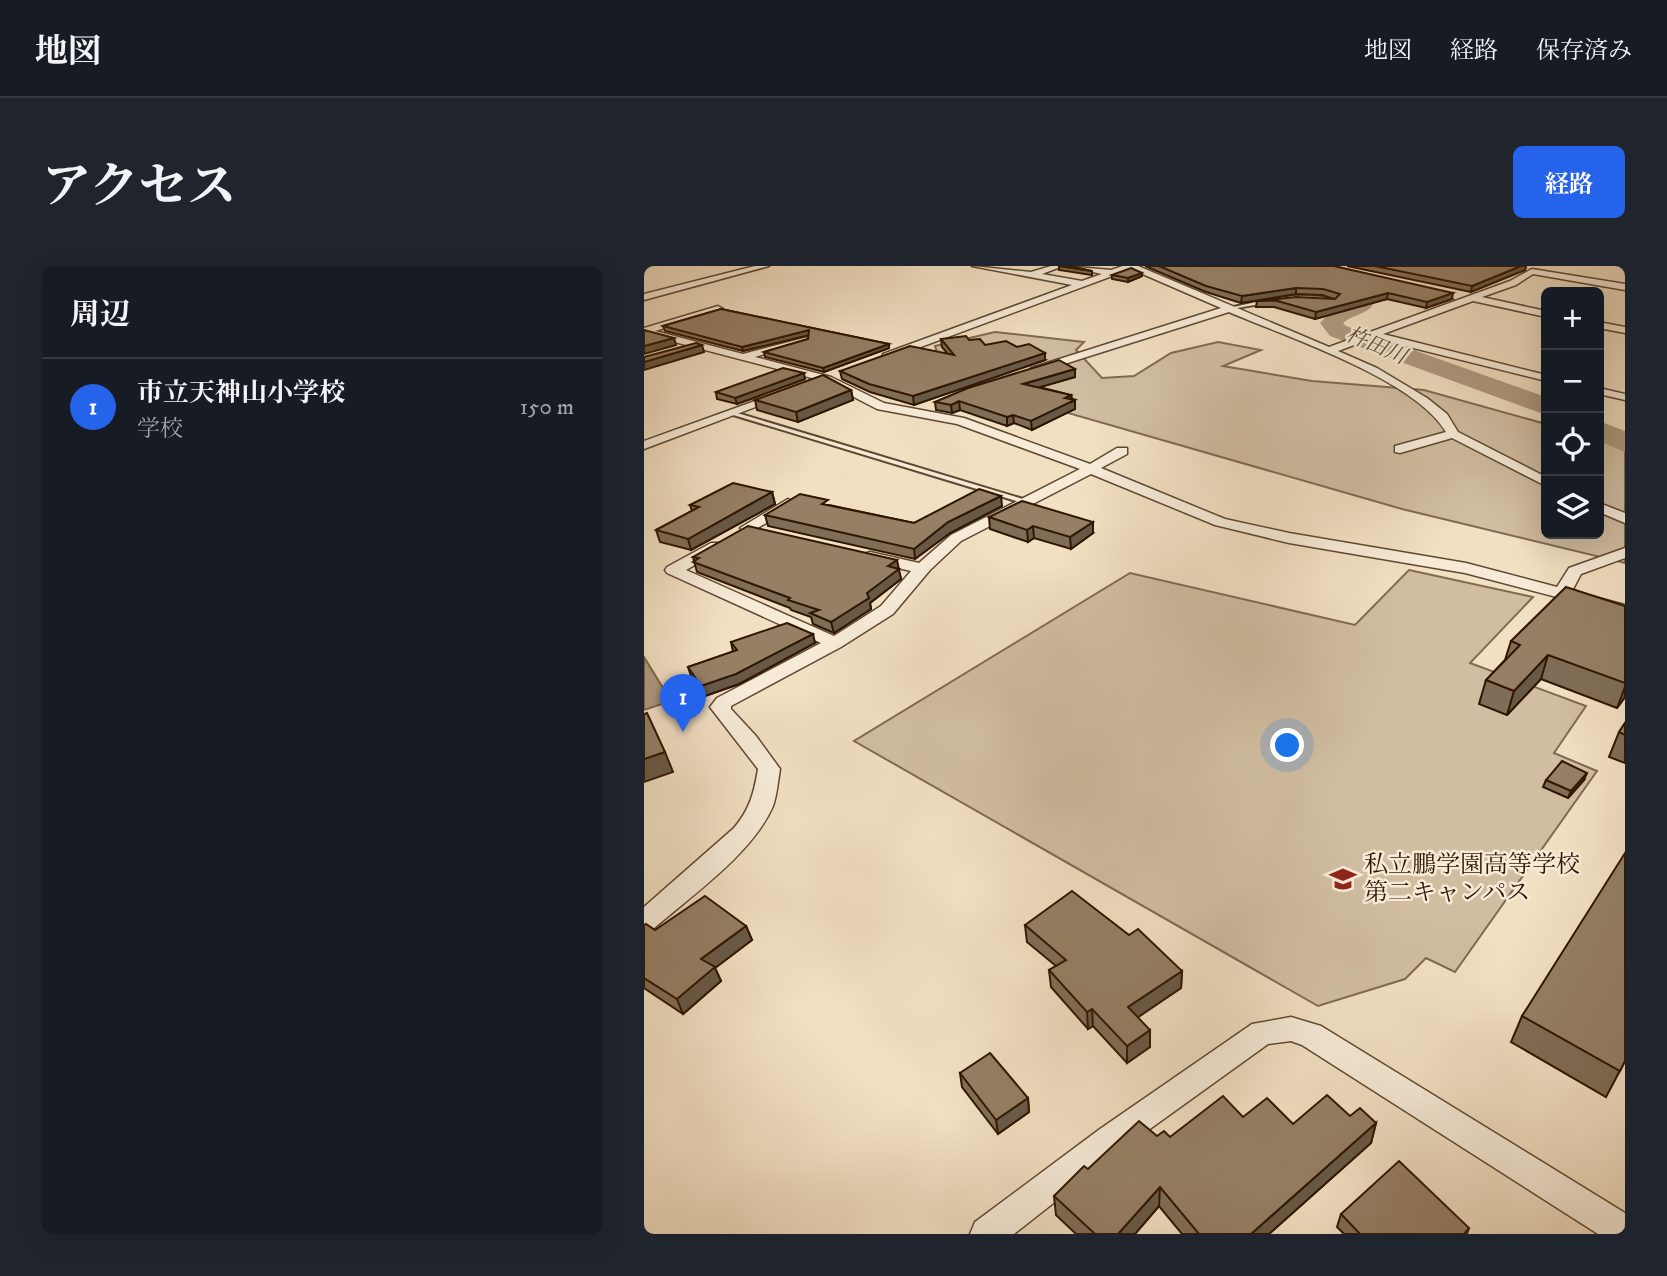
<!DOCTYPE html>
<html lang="ja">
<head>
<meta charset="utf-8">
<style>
	:root { --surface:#171b24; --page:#20242c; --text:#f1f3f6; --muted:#9ea1a6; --line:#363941; --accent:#2563eb }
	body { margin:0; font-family:"IM FELL DW Pica","Noto Serif JP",serif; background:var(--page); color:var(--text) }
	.controls { position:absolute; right:21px; top:21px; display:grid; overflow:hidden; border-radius:10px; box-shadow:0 7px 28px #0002 }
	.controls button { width:63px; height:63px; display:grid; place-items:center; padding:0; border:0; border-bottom:2px solid var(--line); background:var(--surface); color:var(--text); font:35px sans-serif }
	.you { position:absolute; left:644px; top:480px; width:24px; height:24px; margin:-18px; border:5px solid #fff; border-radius:50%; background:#1a73e8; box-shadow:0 0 0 10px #1a73e833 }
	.badge { display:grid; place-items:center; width:46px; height:46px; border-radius:50%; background:var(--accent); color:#fff; font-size:23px; font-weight:700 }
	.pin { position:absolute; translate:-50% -58px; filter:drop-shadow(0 2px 4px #0008) }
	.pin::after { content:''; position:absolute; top:37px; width:24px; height:21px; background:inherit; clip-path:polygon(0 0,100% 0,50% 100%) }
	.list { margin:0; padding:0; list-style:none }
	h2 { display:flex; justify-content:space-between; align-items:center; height:91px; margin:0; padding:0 28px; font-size:30px }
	h2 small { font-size:23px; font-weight:400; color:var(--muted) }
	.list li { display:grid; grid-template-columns:46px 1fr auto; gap:21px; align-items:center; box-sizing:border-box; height:98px; padding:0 28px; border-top:2px solid var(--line) }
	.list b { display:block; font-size:26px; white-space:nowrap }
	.list p { margin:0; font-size:23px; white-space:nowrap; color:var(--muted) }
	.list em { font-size:23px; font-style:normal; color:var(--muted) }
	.icon { flex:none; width:38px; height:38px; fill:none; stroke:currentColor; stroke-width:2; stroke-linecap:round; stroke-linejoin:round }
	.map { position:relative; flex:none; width:981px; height:968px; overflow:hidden; border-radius:10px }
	header { display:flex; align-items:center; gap:42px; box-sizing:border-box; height:98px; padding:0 35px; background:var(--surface); border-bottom:2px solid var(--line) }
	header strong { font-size:33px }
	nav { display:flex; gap:38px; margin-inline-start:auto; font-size:24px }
	.intro { display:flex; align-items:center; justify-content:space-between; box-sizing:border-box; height:168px; padding:0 42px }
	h1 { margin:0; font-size:49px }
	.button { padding:18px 32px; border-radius:10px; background:var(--accent); color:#fff; font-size:24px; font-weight:700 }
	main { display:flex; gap:42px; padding:0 42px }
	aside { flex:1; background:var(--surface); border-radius:10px; box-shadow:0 7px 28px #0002 }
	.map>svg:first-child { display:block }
	.green { fill:#d1bea2; stroke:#806a51; stroke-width:2 }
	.water { fill:#b09b81; stroke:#7d664d; stroke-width:2 }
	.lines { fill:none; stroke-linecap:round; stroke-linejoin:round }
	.river { fill:#b09b81; fill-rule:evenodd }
	.service-casing { stroke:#604831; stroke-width:4 }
	.minor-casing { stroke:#604831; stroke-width:3 }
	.service { fill:#f7ebd8; fill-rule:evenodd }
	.minor { fill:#f7ebd8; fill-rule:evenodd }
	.wall { fill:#806d57; stroke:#301600; stroke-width:2 }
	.shaded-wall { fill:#685947; stroke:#301600; stroke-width:2 }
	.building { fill:#957f65; stroke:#301600; stroke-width:2 }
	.labels { text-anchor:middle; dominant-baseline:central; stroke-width:5; stroke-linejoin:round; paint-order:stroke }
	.far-water-label { font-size:21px; font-style:italic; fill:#634b34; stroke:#f7ebd8 }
	.poi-label { font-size:24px; fill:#301600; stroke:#f7ebd8; text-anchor:start }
</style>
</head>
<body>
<header>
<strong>地図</strong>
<nav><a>地図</a><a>経路</a><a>保存済み</a></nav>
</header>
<div class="intro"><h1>アクセス</h1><a class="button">経路</a></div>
<main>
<aside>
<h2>周辺<small></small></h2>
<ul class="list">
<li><span class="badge">1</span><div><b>市立天神山小学校</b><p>学校</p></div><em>150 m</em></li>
</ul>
</aside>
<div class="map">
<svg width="981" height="968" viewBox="0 0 981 968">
	<rect width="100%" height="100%" fill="#f2e0c3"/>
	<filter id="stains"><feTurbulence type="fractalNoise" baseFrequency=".00286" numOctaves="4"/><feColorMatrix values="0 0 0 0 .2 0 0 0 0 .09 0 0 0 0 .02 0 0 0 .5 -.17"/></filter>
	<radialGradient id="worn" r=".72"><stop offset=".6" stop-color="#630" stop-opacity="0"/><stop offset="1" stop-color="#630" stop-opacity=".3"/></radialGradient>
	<g class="green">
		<polygon points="351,66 440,76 432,84 458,112 490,110 527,87 574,76 617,84 579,100 668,115 780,124 902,158 902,268 955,268 955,173 981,181 981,297 758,243 337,122 311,111 294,90 291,80"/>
		<polygon points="765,304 889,331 826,397 942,440 910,487 953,505 811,706 782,692 761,713 674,740 210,475 486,307 711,359"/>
	</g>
	<polygon class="water" points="0,391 27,435 0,444"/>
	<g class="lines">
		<g class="river">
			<path d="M542,0H569L574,7L647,9L723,29L729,39C723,48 708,49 699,57L702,60L902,131V149L686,70L676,57L689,43L704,36L646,21L571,19L557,14L553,6L544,4Z"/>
			<polygon points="955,155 981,165 981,186 955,175"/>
		</g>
		<g class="service-casing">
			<g id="service">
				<path d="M651,30L677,31L692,35L690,36C655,30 622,37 587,43L585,42L626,33Z"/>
				<polygon points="86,146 90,146 389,236 382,238 86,148"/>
			</g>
		</g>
		<g class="minor-casing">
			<g id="minor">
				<polygon points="111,0 125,0 0,34 0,28"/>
				<path d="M328,0L387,6L407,0H419L398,8L438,15L458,8L421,0L467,4L479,0H494L685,81L866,15L888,3L981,18V24L889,8L872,19L838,31L902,45V51L829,35L739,68L902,109V115L729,72L694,85L733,102L783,132L803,148L814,166L902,211V220L808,172L756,187L751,186V180L802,166C771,113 643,71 585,46L395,106H387V102L577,42L487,3L247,92H239V88L428,19Z"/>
				<path d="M74,40L79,43L77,45L11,65L99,88L164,71V75L111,91L187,111L240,137L320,152L446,198L473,182H483V188L457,202L581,253L645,267L822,297L913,321L925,302L981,282V292L937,308L928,325L981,339V349L821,307L645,277L571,259L447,208L317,275L286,304L249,348L197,381L87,440V443L112,470L136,503C134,515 133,529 129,540C109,587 47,630 9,663L0,666V641L90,562C106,543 110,527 114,503L66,441L73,432L177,377L23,307L21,304L23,301L67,277H79L81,280L79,283L42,304L190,370L237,340L267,305L220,294L218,291L220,288L226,286L275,297L307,269L436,203L313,158L233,143L179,115L0,68V62Z"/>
				<polygon points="955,56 981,61 981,67 955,62"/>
				<polygon points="955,122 981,128 981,134 955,128"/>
				<polygon points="133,127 143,129 0,183 0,175"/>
				<polygon points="144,233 151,237 149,240 109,265 104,267 96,262"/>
				<polygon points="955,237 981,247 981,257 955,246"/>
				<polygon points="647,751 677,760 981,947 981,968 954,968 658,779 647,775 624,778 478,883 370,968 326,968 331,956 456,863 608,758"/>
			</g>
		</g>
		<use href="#service" class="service"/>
		<use href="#minor" class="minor"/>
	</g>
	<g class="wall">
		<polygon points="415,0 448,5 448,9 415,4"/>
		<polygon points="501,0 690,0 808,33 782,42 743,33 671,53 630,41 612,41 613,35 690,33 678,29 652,28 597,37 562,26"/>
		<polygon points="703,0 882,0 881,4 827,26"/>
		<polygon points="468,9 498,10 484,16 468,13"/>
		<polygon points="77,43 245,78 245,82 180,106 121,91 120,86 164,73 164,69 99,85 21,65 19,60"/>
		<polygon points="297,73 325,74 341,79 401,94 270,139 226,126 198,113 196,105 304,88 298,81"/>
		<polygon points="431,111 395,121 427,129 428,133 431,134 431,143 388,164 370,157 363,160 316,144 308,147 292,144 291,136"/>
		<polygon points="161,113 93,138 73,133 72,126"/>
		<polygon points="207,124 209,134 154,156 113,144 111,134"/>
		<polygon points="128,226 131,238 47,284 16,276 12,264 48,245 46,239"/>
		<polygon points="185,239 270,257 358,240 306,267 271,293 124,260 121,249"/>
		<polygon points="345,251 449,267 427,283 390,272 384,276 346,263"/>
		<polygon points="49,291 254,302 257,313 226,337 227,343 190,367 169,358 167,351 147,344 146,342 53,306"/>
		<polygon points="981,340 981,431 973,442 897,413 863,449 835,438 842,414 861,394 867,375"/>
		<polygon points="87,376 171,377 95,418 61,430 47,410 44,401 89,386"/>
		<polygon points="981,457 981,497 965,491 975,466"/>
		<polygon points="902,514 940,514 924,532 899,521"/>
		<polygon points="0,659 11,664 102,660 108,674 71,702 77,715 39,748 0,722"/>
		<polygon points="381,659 485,669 538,705 537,722 494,751 506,781 483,797 449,760 444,763 407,721 405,704 412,700 383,676"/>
		<polygon points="878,750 981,795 962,831 867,776"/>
		<polygon points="316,807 384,832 385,846 354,868 318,821"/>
		<polygon points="706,850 732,857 727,877 625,968 538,968 515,940 491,968 432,968 412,949 410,930 444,903 513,870 526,871 599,851 649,858"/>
		<polygon points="697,948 825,962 823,968 700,968 693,961"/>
	</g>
	<g class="shaded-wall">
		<polygon points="877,0 882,0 881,4 827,26 828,20"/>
		<polygon points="498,7 498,10 484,16 484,12"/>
		<polygon points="652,22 652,28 597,37 598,30"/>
		<polygon points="744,27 743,33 671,53 672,46"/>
		<polygon points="809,27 808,33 782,42 783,36"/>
		<polygon points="165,64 166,69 99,85 98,81"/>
		<polygon points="30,72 32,79 0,88 0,80"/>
		<polygon points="245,78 245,82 180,106 179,102"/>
		<polygon points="58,79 60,86 0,104 0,96"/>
		<polygon points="401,87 401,94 270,139 269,130"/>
		<polygon points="431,103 431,111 380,126 379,118"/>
		<polygon points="160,107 161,113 93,138 91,132"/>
		<polygon points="207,124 209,134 154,156 152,146"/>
		<polygon points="427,129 428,136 431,134 431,143 388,164 387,155 421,132"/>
		<polygon points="315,135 316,144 308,147 307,139"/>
		<polygon points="369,149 370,157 363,160 363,151"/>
		<polygon points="128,226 131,238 47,284 44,273"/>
		<polygon points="357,230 358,240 306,267 271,293 270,283 304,256"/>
		<polygon points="449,256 449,267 427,283 426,271"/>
		<polygon points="389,260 390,272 384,276 383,264"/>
		<polygon points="253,294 257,313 226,337 227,343 190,367 187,356 223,327 244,300"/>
		<polygon points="169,368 171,377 95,418 61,430 57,420"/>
		<polygon points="904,389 897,413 863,449 870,425"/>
		<polygon points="981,421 981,431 973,442"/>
		<polygon points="21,486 29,506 0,516 0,493"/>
		<polygon points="943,507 940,514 924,532 927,525"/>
		<polygon points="102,660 108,674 71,702 77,715 39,748 33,733 57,693"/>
		<polygon points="538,705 537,722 484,758 484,741"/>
		<polygon points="448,743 449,760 444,763 443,746"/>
		<polygon points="506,764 506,781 483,797 483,780"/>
		<polygon points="384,832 385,846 354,868 352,854"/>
		<polygon points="732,857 727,877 625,968 607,968"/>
		<polygon points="516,921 515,940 491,968 474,968"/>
	</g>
	<g class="building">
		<polygon points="415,0 427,0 448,5"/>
		<polygon points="515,0 690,0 809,27 783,36 744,27 672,46 630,34 613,35 652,31 691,33 696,28 679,23 652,22 598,30 562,20"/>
		<polygon points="731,0 877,0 828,20"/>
		<polygon points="487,2 498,7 484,12 468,9"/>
		<polygon points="77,43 245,78 179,102 120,86 164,73 165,64 98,81 19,60"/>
		<polygon points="0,64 30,72 0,80"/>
		<polygon points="322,70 325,74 336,73 341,79 362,75 373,81 385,78 401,87 269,130 225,118 196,105 266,80 310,89 297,73"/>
		<polygon points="52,77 58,79 0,96 0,91"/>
		<polygon points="415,94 431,103 379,118 427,129 421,132 431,134 387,155 369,149 363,151 315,135 307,139 291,136 324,122"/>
		<polygon points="139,102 160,107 91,132 72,126"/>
		<polygon points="179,109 207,124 152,146 111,134"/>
		<polygon points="89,217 128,226 44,273 12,264 55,241 46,239"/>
		<polygon points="335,223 357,230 304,256 270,283 121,249 156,228 184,234 178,238 270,257"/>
		<polygon points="378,235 449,256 426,271 389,260 383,264 345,251"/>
		<polygon points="104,260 253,294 244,300 255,303 223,327 225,332 187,356 166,347 175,344 144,334 146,332 49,296 55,292 49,291"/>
		<polygon points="922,321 981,340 981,417 904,389 870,425 842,414 876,379 867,375"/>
		<polygon points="143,357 169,368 92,408 57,420 44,401 93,384 87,376"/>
		<polygon points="3,447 21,486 0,493 0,448"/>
		<polygon points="981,457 981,469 975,466"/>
		<polygon points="918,495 943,507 927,525 902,514"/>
		<polygon points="981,587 981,795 976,805 878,750"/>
		<polygon points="428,625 485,669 494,663 538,705 484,741 506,764 483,780 448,743 443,746 405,704 422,694 381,659"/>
		<polygon points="61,630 102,660 57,693 71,701 33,733 0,712 0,659 2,658 11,664"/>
		<polygon points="346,787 384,832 352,854 316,807"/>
		<polygon points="683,829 706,850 716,842 732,857 607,968 555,968 516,921 474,968 451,968 410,930 440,900 444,903 495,855 513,870 520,865 526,871 579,830 599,851 623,832 649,858"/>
		<polygon points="755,895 825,962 820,968 716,968 697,948"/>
	</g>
	<defs>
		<g id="school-bare" transform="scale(2.1)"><path d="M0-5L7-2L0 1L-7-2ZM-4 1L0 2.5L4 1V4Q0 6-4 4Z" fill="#8f2418" stroke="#f7ebd8" stroke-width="2.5" paint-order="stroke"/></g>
	</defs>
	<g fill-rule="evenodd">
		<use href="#school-bare" x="699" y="613"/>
	</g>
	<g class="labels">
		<g class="far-water-label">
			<text transform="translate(732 80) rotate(23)">杵田川</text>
		</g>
		<g class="poi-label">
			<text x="720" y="599">私立鵬学園高等学校<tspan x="720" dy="28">第二キャンパス</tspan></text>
		</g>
	</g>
	<rect width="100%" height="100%" filter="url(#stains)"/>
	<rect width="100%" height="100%" fill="url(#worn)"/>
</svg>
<div class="controls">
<button>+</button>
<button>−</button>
<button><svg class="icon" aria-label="locate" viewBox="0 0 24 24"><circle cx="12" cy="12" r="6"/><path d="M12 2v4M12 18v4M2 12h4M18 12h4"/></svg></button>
<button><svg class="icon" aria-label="layers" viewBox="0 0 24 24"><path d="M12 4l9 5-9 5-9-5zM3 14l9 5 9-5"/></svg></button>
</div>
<div class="you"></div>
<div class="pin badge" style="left:39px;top:466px">1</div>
</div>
</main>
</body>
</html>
